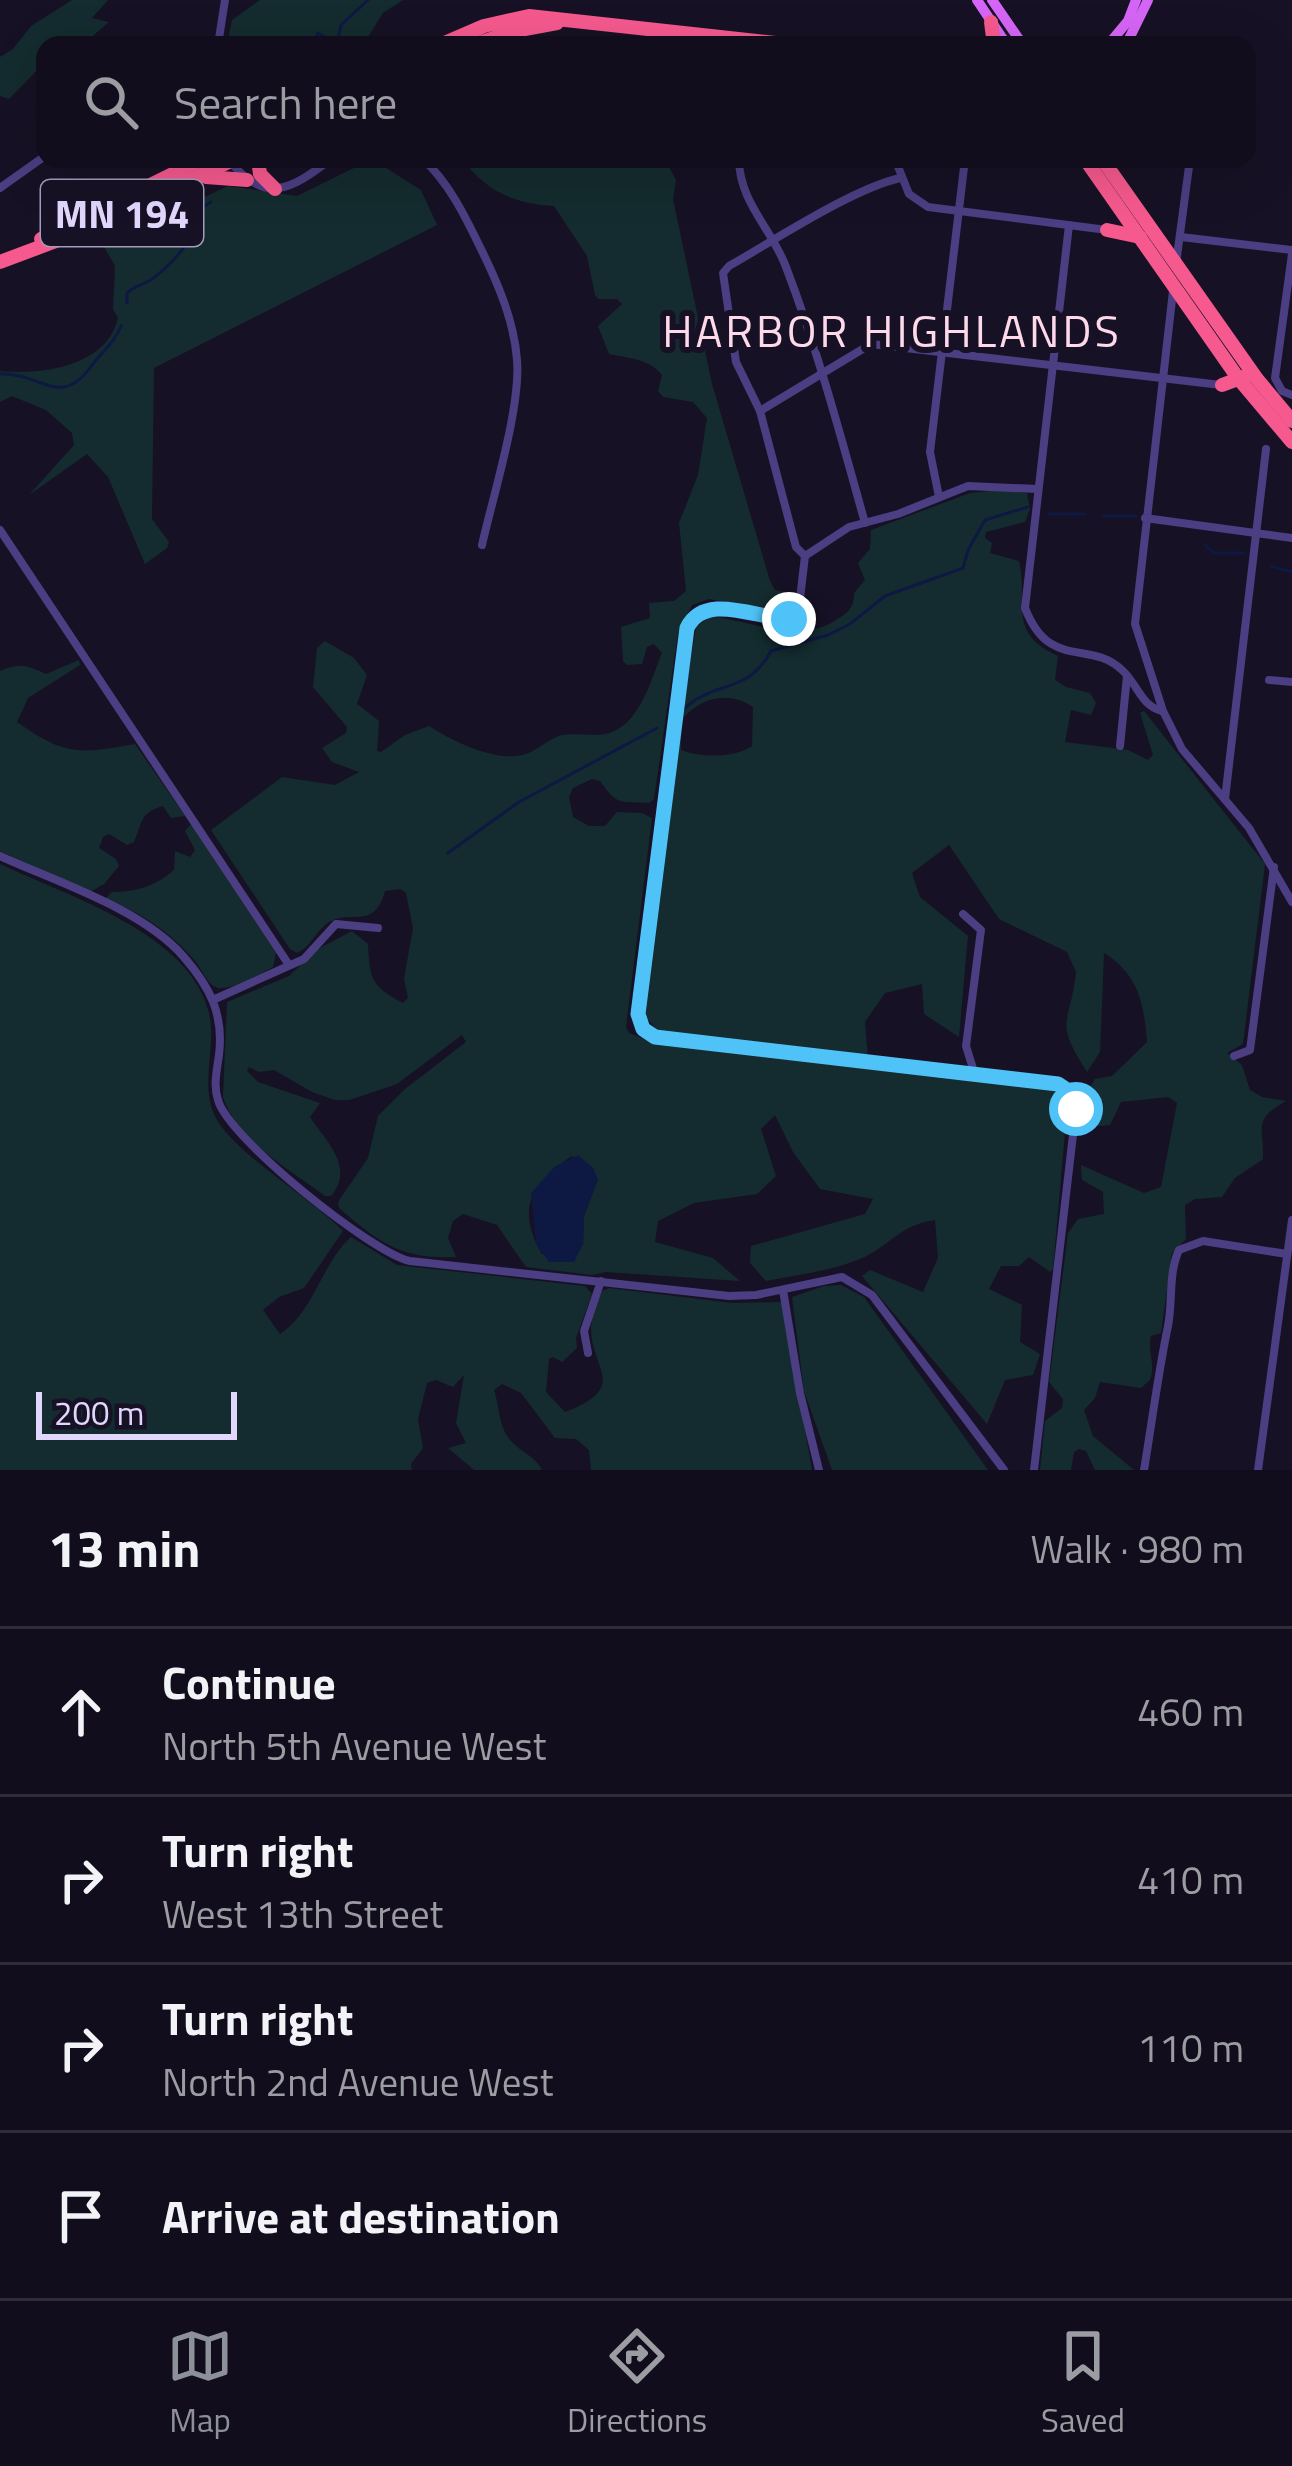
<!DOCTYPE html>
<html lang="en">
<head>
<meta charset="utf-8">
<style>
	:root { --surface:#110d1c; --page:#1a1625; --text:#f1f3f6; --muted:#9c9ca3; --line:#302d3b; --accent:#8c9099 }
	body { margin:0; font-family:"Titillium Web",sans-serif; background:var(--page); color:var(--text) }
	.scale { position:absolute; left:36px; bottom:30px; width:201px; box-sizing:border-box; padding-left:12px; border:6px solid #e1d7fd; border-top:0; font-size:33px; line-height:42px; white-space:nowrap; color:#e1d7fd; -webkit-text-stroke:9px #171125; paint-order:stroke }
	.stop { position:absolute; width:36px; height:36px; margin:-27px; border:9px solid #4fc3f7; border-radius:50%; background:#fff }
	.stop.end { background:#4fc3f7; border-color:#fff; box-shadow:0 3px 12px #0008 }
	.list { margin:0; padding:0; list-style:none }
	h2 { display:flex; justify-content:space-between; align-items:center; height:156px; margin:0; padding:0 48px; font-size:51px }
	h2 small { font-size:39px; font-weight:400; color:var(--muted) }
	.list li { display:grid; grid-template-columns:78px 1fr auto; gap:36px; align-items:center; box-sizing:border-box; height:168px; padding:0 48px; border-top:3px solid var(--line) }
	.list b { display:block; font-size:45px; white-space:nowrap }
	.list p { margin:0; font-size:39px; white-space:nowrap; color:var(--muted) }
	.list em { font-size:39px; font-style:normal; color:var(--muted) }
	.icon { flex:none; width:66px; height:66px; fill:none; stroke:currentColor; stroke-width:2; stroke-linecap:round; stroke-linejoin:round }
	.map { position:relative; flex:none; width:1292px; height:1470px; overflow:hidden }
	.search { position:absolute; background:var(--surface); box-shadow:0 12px 48px #0002; left:36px; right:36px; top:36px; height:132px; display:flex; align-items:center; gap:30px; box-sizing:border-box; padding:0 42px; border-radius:24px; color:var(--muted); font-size:45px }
	.sheet { height:828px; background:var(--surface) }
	nav { display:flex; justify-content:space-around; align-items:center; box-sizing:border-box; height:168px; border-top:3px solid var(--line); background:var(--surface); font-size:33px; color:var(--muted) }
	nav a { display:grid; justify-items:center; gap:6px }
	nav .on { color:var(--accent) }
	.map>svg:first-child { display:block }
	.green { fill:#142c2f; fill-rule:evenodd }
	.water { fill:#0d1942 }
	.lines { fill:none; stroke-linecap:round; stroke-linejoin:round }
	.stream { stroke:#0d1942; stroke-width:3 }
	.minor { stroke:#4b3e82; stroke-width:8 }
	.major { stroke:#d565f6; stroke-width:10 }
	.highway { stroke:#f5598d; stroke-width:14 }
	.route { stroke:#4fc3f7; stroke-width:15 }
	.labels { text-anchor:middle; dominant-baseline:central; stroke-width:12; stroke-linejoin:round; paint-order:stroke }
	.shield { fill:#171125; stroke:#a49cbc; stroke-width:3 }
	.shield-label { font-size:39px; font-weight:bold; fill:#e1d7fd }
	.neighbourhood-label { font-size:45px; letter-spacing:3px; fill:#fdd9ea; stroke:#171125 }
</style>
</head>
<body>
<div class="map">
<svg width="1292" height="1470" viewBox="0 0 1292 1470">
	<rect width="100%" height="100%" fill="#171125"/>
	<g class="green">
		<polygon points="72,0 108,0 92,18 109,22 82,45 45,45 45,62 9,99 0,96 0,57 13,49 31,26"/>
		<polygon points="260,0 403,0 383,13 363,45 227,45 232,20"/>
		<path d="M372,159L421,190L437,225L154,368L152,519L169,542L167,548L145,564L108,477L87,454L29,495L74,445L72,433L46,410L12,396L0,402V371C41,375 107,367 118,318L113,309L115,266L103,245L228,186L297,196Z"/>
		<path d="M462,159H665L676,180L673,199L712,384L770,581L775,590L789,593L793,598L787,611H778L709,599L692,605L678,633L654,799L649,803C618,801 618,806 600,781L592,779L573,788L569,797L573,817L589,826H605L617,812L642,813L652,818L626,1027L629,1033L653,1042L1060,1090L1068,1098L1053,1269L1050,1272L1029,1257L1019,1266H1001L989,1289L1022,1305L1020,1342L1040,1354L1033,1375L1005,1380L987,1424L862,1276L870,1270L923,1292L938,1258L935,1220C897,1226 891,1246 860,1259C831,1271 797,1275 766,1281L750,1263L751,1246L865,1214L873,1199L820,1189L793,1152L775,1115L761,1129L776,1176L757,1194L694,1203L658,1221L655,1242L713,1258L740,1281L606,1272L592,1275L526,1267L497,1225L463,1214L453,1221L448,1238L456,1257C402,1260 378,1242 339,1208L338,1202L368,1158L378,1116L405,1089L466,1042L462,1035L397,1084L349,1100H335L312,1092L274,1070L259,1072L249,1067L247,1071L258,1082L320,1103L310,1117C327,1142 355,1168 331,1196H325C289,1169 237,1141 223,1097L227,1002L289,976L318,949L352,931L368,944C370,980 371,986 403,1003L408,998L404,979L413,928L406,893L401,889L385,891C373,934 348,905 324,926C313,936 310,947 297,953L290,949L211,830L282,777L335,785L359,772L332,762L322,748L346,733L347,727L313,687L317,648L325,641L354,658L367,675L357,704L379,721L377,751L381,752L405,735L429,726C452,741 499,764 526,754C538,750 547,740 559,736C575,732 591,737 606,734C640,726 651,679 662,653L654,644L647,647L642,664L627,665L623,661L621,627L650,618L649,603L674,601L686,591L679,523L698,475L707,418L693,402L663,397L658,391L662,375C650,359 628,358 609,354L598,326L622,304L617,299H598L595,295L587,256L554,206C514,204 486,191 462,159ZM572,1156L598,1179L584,1216L583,1244L576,1255L542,1254C515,1207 532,1183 572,1156Z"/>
		<path d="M998,490L1027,493L1030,509L1025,522L986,532L985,538L992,543L990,553L1019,561C1029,600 1005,633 1058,656L1055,680L1066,687L1090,693L1096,703L1091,715L1071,710L1065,742L1128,750L1148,760L1153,755L1140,713L1144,711L1265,864L1243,1044L1227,1053L1242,1065L1250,1090L1262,1097L1286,1101C1252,1120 1264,1126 1263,1159L1235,1178L1222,1197L1195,1199L1185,1205L1186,1239L1172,1253L1161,1333L1151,1336C1147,1352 1156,1363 1150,1380L1141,1388L1100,1382L1095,1398L1084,1410L1093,1436L1134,1470H1095L1086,1451L1079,1449L1074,1452L1071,1470H1040L1045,1421L1062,1408L1063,1399L1049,1382L1068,1233L1078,1219L1104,1214L1103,1192L1082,1180L1081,1165L1144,1193L1161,1187L1177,1103L1168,1097L1121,1102L1110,1125L1089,1127L1084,1098L1095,1079L1112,1076L1147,1042C1144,1004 1139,975 1104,953L1100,1052L1087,1072C1053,1018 1070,1028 1076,972L1067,952L999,919L949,845L912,873L920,897L968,936L959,1037L924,1014L922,984L885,993L865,1022L868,1058L671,1033L658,1031L645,1016L677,725L681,728V750C701,758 735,758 752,746L753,707C729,691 703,697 684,717L681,715L696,627L708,618L717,617C755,623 797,642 833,622C847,613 854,610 854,593L865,580L858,563L870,549L871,530L970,493Z"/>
		<path d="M79,660L80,665L28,698L17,722C65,756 79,754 135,744L185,816L171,818L163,806C140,812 142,823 134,842L127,845L109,834L103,837L99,848L116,859L119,866L104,884L90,892L0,851V671C21,662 27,666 46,674Z"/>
		<path d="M191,824L276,953L273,967C260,974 236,988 221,988C209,989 203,971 196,962C174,935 138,909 104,900L112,892C136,892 156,886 174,870L175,851L190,857L195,850L185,831Z"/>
		<path d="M0,864C69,897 190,933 209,1013C217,1046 200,1082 214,1114C230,1151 311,1198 343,1231L304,1288L279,1297L263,1310L280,1334C314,1312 321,1264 351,1237L397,1265L585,1286L592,1294L576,1338L577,1348L562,1362L553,1357L549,1359L546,1392L565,1412C631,1387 590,1368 591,1327C592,1315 598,1302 602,1291L609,1288L732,1303L780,1302L783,1303L812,1470H591L589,1450L576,1439L555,1438L521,1393L502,1384L494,1390C500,1408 498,1426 511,1441C522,1453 535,1456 542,1470H474L448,1448L466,1443L456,1423L464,1375L453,1387L436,1380L427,1383L418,1419L423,1448L411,1464L412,1470H0Z"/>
		<polygon points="841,1285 864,1297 988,1470 832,1470 804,1391 792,1297 824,1286"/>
	</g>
	<polygon class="water" points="578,1155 593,1168 598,1179 584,1216 583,1244 574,1262 549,1262 536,1244 531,1193 554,1167"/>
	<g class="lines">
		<g class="stream">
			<polyline points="311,45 318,33 331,41 338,38 341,25 368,0"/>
			<path d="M127,303V293C135,285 142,286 152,279C166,269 178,256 188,242L182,218L211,202"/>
			<path d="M0,374C42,372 60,411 93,364C103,351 114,343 121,326"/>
			<polyline points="1049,514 1084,514"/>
			<polyline points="1103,516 1136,516"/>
			<polyline points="1205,545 1214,553 1244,553"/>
			<polyline points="1271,566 1292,572"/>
			<path d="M683,710C716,678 747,696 771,651L828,635L850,624L885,596L963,568L968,550L985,520L1028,507"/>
			<polyline points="448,853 519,802 657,728"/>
		</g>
		<g class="minor">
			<polyline points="218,45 225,0"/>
			<path d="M423,159C448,182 464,214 479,245C497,281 514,320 517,360C521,407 493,496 482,545"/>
			<path d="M739,159C739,202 772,229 786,267C818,351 841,437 865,523"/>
			<polyline points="895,159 909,194 928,207 1107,230"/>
			<path d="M229,160C265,206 292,189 331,159"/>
			<polyline points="0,188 45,156"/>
			<path d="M1069,225L1025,608C1050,672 1089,638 1123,671C1138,685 1141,706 1162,711"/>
			<polyline points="1181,237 1292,250"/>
			<polyline points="1292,254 1275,378 1282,391 1292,395"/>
			<polyline points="1176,264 1190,159"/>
			<polyline points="1173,291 1135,624 1163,711 1182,749 1249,828 1292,902"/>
			<polyline points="760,411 871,344 1221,385"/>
			<polyline points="939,497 930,452 965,159"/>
			<polyline points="1145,518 1292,538"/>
			<polyline points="0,530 289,965"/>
			<path d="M805,556L799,607L794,617C760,624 708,588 687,628L639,1018L643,1029L655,1037L1058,1084L1073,1094L1076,1109L1034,1470"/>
			<path d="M805,556L796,547L760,411L736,362L723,273L729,266C775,240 852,189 900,178"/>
			<polyline points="805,556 849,527 898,514 968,486 1038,489"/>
			<polyline points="1269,680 1292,682"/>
			<polyline points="1120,746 1127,676"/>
			<polyline points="1225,799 1266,449"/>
			<path d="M0,856C57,882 142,909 183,956C210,987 224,1014 219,1055C217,1070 213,1085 218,1100C228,1138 372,1253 410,1261L729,1296L756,1295L842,1277L872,1295L1004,1470"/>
			<polyline points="963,914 981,930 966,1046 975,1075"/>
			<polyline points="215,999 304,959 336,924 378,928"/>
			<polyline points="1234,1056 1250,1050 1274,867"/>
			<polyline points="783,1290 800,1393 819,1470"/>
			<polyline points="588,1353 584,1331 601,1281"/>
			<path d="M1144,1470C1152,1422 1158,1374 1168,1326C1173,1301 1168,1274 1179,1250L1203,1241L1287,1254"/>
			<polyline points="1258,1470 1292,1220"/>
		</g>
		<g class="major">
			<polyline points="977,0 1007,45"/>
			<polyline points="992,0 1023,45"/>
			<polyline points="1108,45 1128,21 1136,0"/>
			<polyline points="1126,45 1148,0"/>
		</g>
		<g class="highway">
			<polyline points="991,22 994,45"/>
			<polyline points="440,45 484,26 529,16 794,45"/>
			<polyline points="473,45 514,31 557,23"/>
			<polyline points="258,159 260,174 275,189"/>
			<polyline points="1085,159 1238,378 1292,442"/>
			<polyline points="1102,159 1257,379 1292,421"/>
			<polyline points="206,177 247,180"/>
			<polyline points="1107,230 1140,237"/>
			<polyline points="41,239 203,159"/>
			<polyline points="0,262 85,230 235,159"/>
			<polyline points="1222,385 1246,376"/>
		</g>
	</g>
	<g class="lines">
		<path class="route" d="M789,619C758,619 705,591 687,628L638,1014L643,1029L655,1037L1058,1084L1073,1094L1076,1109"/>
	</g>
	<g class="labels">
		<rect class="shield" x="41" y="180" width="162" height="66" rx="9"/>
		<g class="shield-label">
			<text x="122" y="213">MN 194</text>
		</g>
		<g class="neighbourhood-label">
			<text x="892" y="330">HARBOR HIGHLANDS</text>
		</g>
	</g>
</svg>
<div class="scale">200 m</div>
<div class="stop" style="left:1076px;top:1109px"></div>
<div class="stop end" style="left:789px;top:619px"></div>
<div class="search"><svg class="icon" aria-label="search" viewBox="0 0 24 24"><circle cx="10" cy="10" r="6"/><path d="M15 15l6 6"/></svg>Search here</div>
</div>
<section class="sheet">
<h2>13 min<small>Walk · 980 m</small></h2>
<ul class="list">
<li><svg class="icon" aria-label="ahead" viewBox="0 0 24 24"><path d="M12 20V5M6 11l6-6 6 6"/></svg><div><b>Continue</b><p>North 5th Avenue West</p></div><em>460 m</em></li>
<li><svg class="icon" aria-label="right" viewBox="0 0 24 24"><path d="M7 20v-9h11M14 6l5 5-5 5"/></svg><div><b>Turn right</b><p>West 13th Street</p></div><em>410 m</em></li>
<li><svg class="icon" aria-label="right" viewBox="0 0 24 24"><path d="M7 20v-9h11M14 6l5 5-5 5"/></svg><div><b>Turn right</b><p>North 2nd Avenue West</p></div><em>110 m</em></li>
<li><svg class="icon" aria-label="arrive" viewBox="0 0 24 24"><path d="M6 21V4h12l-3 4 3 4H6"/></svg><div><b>Arrive at destination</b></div></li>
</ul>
</section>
<nav>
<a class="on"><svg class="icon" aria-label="map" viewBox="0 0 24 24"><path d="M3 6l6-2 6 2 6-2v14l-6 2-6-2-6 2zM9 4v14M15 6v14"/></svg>Map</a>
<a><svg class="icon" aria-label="directions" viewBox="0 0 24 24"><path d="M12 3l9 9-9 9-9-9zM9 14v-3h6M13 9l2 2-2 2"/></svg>Directions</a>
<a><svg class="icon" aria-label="saved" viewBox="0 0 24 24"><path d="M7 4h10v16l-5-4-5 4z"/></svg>Saved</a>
</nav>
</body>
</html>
